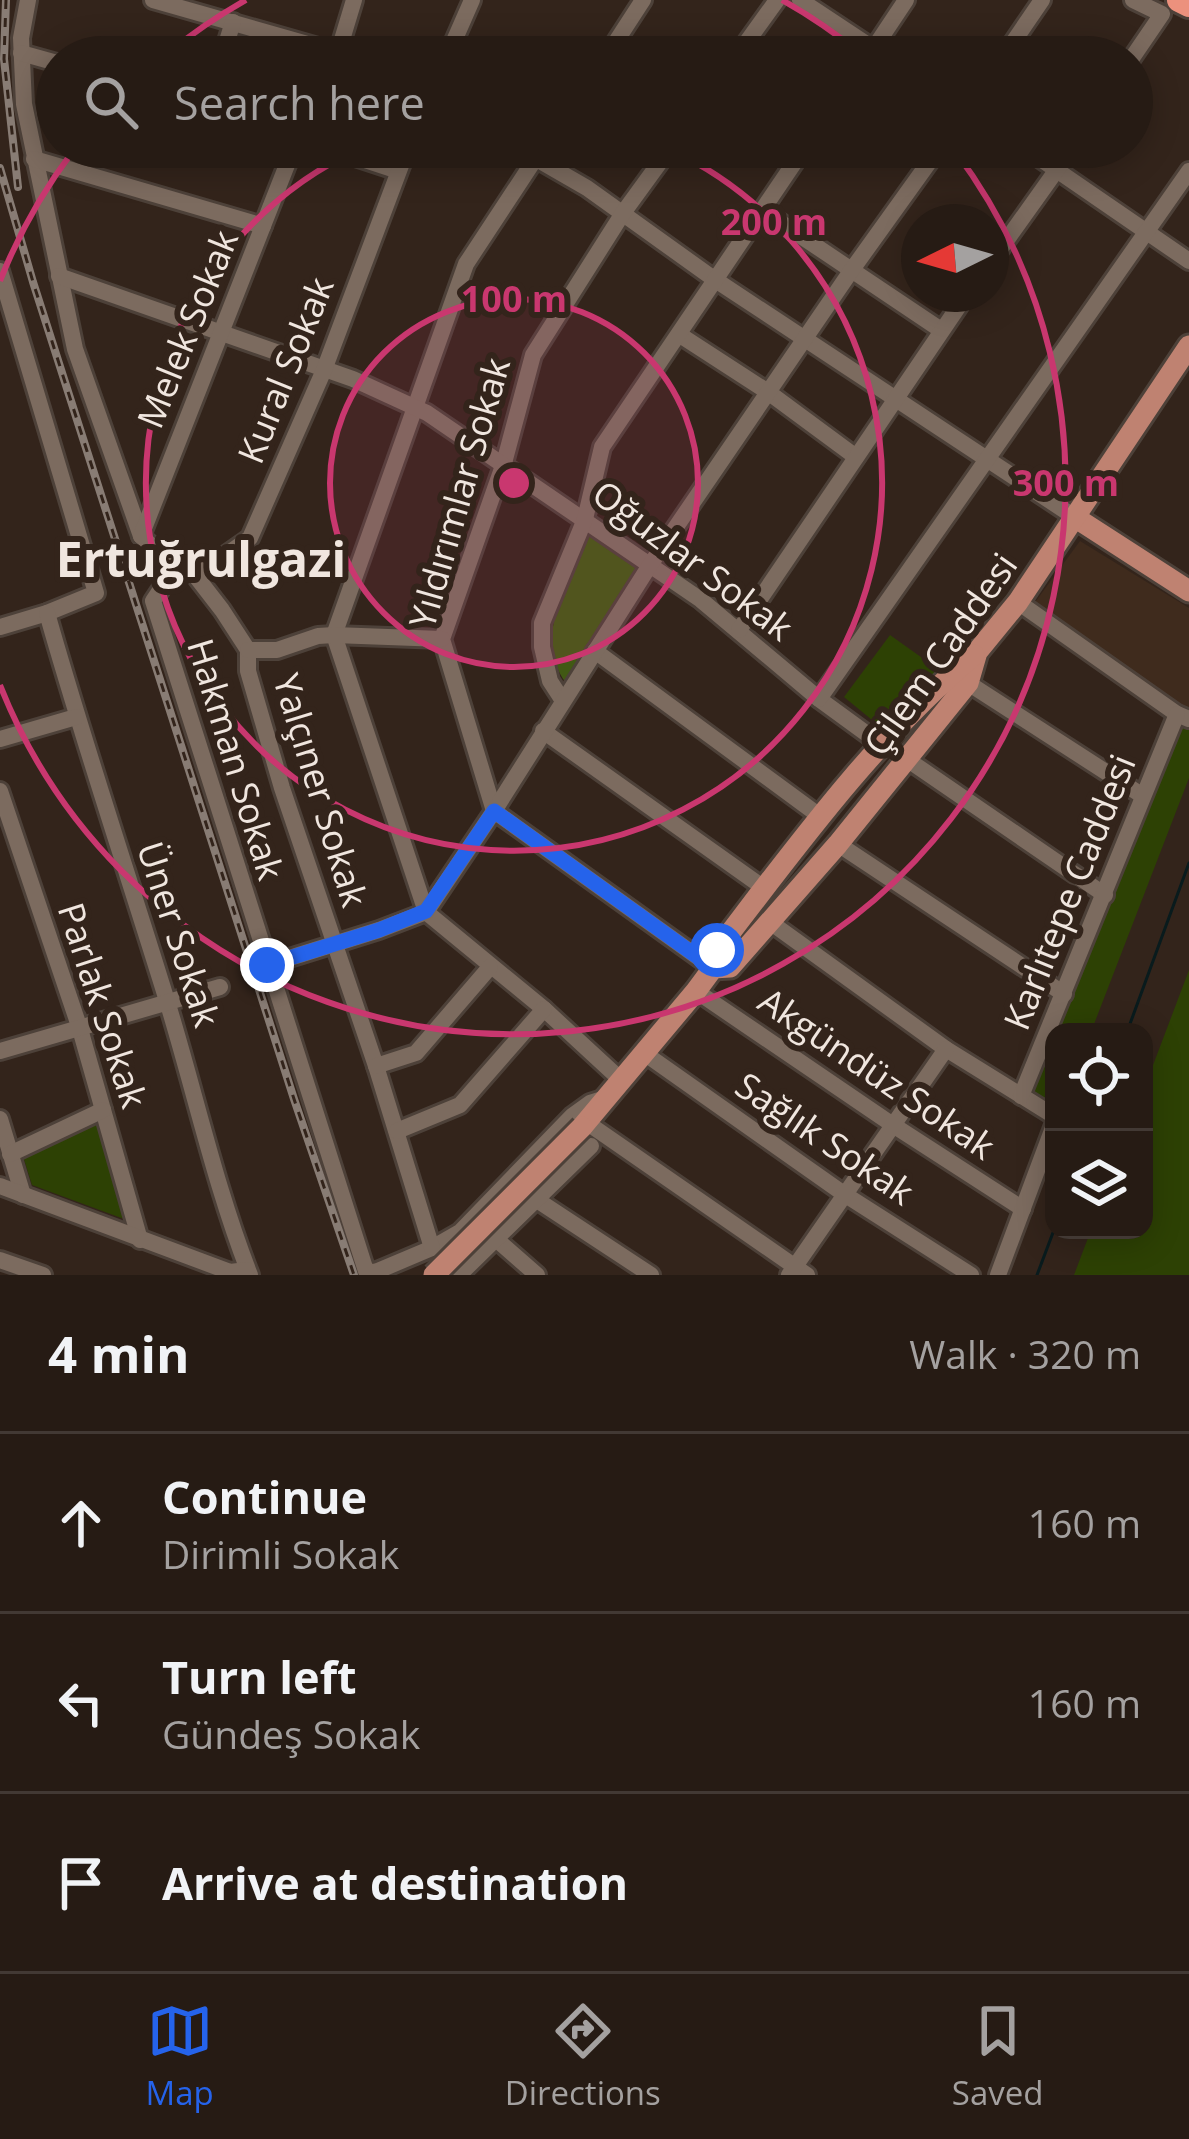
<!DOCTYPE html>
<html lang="en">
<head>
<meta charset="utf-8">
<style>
	:root { --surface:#261b14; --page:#322822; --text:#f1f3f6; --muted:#a4a1a0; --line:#423934; --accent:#2563eb }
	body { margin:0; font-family:"Open Sans",sans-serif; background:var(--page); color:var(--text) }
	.controls { position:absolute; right:36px; bottom:36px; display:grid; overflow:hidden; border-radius:24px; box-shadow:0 6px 30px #0003 }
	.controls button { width:108px; height:108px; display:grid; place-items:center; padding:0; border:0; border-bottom:3px solid var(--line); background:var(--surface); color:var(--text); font:60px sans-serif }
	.compass { position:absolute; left:901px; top:204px; width:108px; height:108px; border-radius:50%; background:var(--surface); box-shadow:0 6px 30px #0003; rotate:265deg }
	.stop { position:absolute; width:36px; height:36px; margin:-27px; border:9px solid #2563eb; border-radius:50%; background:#fff }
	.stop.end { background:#2563eb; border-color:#fff; box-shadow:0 3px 12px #0008 }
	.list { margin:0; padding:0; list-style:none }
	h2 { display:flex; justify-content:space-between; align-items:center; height:156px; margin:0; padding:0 48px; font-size:51px }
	h2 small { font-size:39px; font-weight:400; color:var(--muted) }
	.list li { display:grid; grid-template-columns:78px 1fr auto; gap:36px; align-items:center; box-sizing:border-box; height:180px; padding:0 48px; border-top:3px solid var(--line) }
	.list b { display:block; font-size:45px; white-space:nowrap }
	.list p { margin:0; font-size:39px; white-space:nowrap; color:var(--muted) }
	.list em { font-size:39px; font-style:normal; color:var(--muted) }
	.icon { flex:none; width:66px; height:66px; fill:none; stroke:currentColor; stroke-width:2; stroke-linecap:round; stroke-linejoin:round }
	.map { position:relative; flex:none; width:1189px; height:1275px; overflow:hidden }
	.search { position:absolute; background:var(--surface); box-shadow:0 6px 30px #0003; left:36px; right:36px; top:36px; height:132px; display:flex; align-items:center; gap:30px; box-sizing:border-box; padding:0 42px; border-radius:66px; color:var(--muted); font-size:45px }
	.sheet { height:696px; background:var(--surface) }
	nav { display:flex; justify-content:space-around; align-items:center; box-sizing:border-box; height:168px; border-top:3px solid var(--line); background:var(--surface); font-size:33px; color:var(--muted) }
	nav a { display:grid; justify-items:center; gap:6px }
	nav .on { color:var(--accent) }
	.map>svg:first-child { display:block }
	.built { fill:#3f2b1d }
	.green { fill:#2d4104 }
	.forest { fill:#415914 }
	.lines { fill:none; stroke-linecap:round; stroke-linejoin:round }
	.stream { stroke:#091b1d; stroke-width:3 }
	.minor-casing { stroke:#4d4139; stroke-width:22 }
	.major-casing { stroke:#4d4139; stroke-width:27 }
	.highway-casing { stroke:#4d4139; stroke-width:30 }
	.minor { stroke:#7c6b5f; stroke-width:16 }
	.major { stroke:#bf8271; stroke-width:21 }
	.highway { stroke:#ec917d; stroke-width:24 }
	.rail-casing { stroke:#887c74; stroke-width:8 }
	.rail { stroke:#33241b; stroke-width:3; stroke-dasharray:9; stroke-linecap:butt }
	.major-bridge-casing { stroke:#4d4139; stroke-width:27; stroke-linecap:butt }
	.major-bridge { stroke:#bf8271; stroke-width:21 }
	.route { stroke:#2563eb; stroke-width:15 }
	.ring { fill:none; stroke:#c9376f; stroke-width:6 }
	.labels { text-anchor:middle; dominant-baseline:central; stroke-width:12; stroke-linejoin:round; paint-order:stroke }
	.street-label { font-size:36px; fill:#f0e6df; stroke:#33241b }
	.district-label { font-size:48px; font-weight:bold; fill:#f0e6df; stroke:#33241b }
	.centre { fill:#c9376f; stroke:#33241b; stroke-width:6 }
	.ring-label { font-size:36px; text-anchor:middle; font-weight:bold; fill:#c9376f; stroke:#33241b; stroke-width:12; stroke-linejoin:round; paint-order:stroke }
</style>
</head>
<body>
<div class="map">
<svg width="1189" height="1275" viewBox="0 0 1189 1275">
	<rect width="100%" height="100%" fill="#33241b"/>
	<polygon class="built" points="1080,541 1189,608 1189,713 1033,605"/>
	<g class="green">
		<polygon points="890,635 942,672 888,733 844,697"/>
		<polygon points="1179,720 1189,724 1189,778 1091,1032 1054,1032 1054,1110 1027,1093"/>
		<polygon points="1189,970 1189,1275 1074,1275 1091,1230 1144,1230 1144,1089"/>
		<polygon points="96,1119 124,1219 32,1185 22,1153"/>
	</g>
	<path class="forest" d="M589,534L641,569L566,683C532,636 569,580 589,534Z"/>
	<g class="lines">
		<g class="stream">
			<polyline points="1127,1032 1189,863"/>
			<polyline points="1037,1275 1054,1230"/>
		</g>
		<g class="minor-casing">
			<g id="minor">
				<polyline points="28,0 21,38 24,104 75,349 141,536 175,568 153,601 366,1271 375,1272 432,1248 460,1232 572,1116 590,1103 606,1098"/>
				<polyline points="153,0 353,57"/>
				<polyline points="800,0 886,57"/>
				<polyline points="21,53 57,63"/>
				<polyline points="338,53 354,0"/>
				<polyline points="870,54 906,0"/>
				<polyline points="222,57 233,22"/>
				<polyline points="447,57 472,0"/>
				<polyline points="606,57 643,0"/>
				<polyline points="736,57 777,0"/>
				<polyline points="1003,57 1042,0"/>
				<polyline points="1132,58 1162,14 1133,0"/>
				<polyline points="325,147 398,171"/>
				<polyline points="520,147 535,158 587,188 714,279 1076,518"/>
				<polyline points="543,147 466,264 334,635 426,912 544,1009 621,1080"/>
				<polyline points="671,147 623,213 533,355 504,463 442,639 494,811 713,968"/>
				<polyline points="1023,147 1189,261"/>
				<polyline points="34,159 263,226"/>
				<polyline points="762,210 941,330"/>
				<polyline points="991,262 1073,147"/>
				<polyline points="0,271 96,593 47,613 0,627"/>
				<polyline points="59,276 353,379 427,413 701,600 819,699 882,745"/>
				<polyline points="680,335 768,392 856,457"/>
				<polyline points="141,536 294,147"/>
				<polyline points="184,569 213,564 250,538 324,370 408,147"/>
				<polyline points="191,570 222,610 248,650 248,671 282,788 376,1066 432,1248"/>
				<polyline points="1018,602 1177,714 1189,719"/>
				<path d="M47,613C84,744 127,871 167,1001C195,1092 215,1186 250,1275"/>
				<polyline points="739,630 967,294"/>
				<polyline points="248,650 277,650 318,636 334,635 442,639"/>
				<polyline points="595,651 821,817"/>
				<polyline points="968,683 1143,796"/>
				<polyline points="819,699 1189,171"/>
				<polyline points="563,701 550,681 542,647 542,623 585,519 602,447 805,147"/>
				<polyline points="543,731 764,888"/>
				<polyline points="0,739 76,717"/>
				<polyline points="908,760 1105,895"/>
				<polyline points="0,791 80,1029 140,1240"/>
				<polyline points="838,844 1064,994"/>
				<polyline points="770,922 946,1049 1054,1116"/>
				<polyline points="267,965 379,930 426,912 494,811 650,565 851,271 940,147"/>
				<polyline points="696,991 893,1125 1023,1209"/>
				<polyline points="0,1051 220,987"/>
				<polyline points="644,1053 844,1194 971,1275"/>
				<polyline points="376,1066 416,1053 490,967"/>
				<polyline points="1021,1096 1177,714"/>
				<polyline points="0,1119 23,1195"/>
				<polyline points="586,1122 807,1275"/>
				<polyline points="397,1131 460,1105 544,1009"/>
				<polyline points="10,1154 103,1110"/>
				<polyline points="0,1186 230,1272 247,1270"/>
				<polyline points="537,1200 651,1275"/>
				<polyline points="488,1232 537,1275"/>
				<polyline points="0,1260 43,1275"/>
				<polyline points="459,1275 591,1146"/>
				<polyline points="789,1275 946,1049"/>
				<polyline points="998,1275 1054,1125"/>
			</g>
		</g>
		<g class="major-casing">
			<g id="major">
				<polyline points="1076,518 1189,591"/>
				<polyline points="713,968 730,967 838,844 968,683 977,652 1018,602 1189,346"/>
				<path d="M582,1127L696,991L713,968L717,950C796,847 875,738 974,655"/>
			</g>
		</g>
		<g class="highway-casing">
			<polyline id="highway" points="1179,0 1189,5"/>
		</g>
		<use href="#minor" class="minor"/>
		<use href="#major" class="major"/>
		<use href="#highway" class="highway"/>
		<g class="rail-casing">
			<g id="rail">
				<polyline points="6,0 4,59 18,187"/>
				<polyline points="0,168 33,282 294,1099 354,1275"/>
			</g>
		</g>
		<use href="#rail" class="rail"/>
		<g class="major-bridge-casing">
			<polyline id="major-bridge" points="434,1275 582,1127"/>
		</g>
		<use href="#major-bridge" class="major-bridge"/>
	</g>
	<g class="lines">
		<polyline class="route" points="267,965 379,930 426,911 494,811 713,968 717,950"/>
	</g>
	<circle cx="514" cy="483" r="184" fill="#c9376f" fill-opacity=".12"/>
	<g class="ring">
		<circle cx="514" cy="483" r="184"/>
		<path d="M667 148A368 368 0 1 1 361 148"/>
		<path d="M0 281A552 552 0 0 1 73 151M167 54A552 552 0 0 1 246 0M782 0A552 552 0 0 1 861 54M955 151A552 552 0 1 1 0 685"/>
	</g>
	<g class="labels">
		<g class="street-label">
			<text transform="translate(187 329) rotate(-68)">Melek Sokak</text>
			<text transform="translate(285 370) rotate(-68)">Kural Sokak</text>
			<text transform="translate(459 493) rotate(-74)">Yıldırımlar Sokak</text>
			<text transform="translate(693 560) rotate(37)">Oğuzlar Sokak</text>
			<text transform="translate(940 654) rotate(-55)">Çilem Caddesi</text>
			<text transform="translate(236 759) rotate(73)">Hakman Sokak</text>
			<text transform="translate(321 790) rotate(73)">Yalçıner Sokak</text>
			<text transform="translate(1069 892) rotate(-68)">Karlıtepe Caddesi</text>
			<text transform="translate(179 934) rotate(72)">Üner Sokak</text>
			<text transform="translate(103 1005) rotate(72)">Parlak Sokak</text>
			<text transform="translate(877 1073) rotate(34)">Akgündüz Sokak</text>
			<text transform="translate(825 1138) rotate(34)">Sağlık Sokak</text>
		</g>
		<g class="district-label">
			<text x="201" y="558">Ertuğrulgazi</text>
		</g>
	</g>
	<circle cx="514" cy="483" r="18" class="centre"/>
	<g class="ring-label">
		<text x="774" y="235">200 m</text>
		<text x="514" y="312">100 m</text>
		<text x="1066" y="496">300 m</text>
	</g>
</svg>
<div class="controls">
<button><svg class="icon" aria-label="locate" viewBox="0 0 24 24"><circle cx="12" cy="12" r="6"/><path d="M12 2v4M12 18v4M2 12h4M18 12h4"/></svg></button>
<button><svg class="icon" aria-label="layers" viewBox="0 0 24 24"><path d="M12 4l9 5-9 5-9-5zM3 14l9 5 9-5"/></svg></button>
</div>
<svg class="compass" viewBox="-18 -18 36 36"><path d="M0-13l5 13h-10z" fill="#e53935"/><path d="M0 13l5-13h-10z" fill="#a4a1a0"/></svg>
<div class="stop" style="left:717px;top:950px"></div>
<div class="stop end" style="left:267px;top:965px"></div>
<div class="search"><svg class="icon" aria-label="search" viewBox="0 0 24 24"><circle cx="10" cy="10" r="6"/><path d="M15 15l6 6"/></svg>Search here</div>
</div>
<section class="sheet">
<h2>4 min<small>Walk · 320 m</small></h2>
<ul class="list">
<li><svg class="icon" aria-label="ahead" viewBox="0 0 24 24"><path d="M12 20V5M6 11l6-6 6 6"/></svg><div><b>Continue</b><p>Dirimli Sokak</p></div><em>160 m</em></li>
<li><svg class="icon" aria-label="left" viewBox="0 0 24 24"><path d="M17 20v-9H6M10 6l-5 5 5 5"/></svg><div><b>Turn left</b><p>Gündeş Sokak</p></div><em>160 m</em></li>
<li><svg class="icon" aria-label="arrive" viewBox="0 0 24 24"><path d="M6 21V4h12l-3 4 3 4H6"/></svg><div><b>Arrive at destination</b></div></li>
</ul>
</section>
<nav>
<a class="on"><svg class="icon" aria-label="map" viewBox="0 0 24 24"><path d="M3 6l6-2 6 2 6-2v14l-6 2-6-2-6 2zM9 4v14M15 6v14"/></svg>Map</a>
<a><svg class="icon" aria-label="directions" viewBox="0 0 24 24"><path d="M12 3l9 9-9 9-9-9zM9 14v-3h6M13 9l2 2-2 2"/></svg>Directions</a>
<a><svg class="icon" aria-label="saved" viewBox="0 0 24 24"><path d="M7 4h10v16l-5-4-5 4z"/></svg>Saved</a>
</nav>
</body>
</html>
